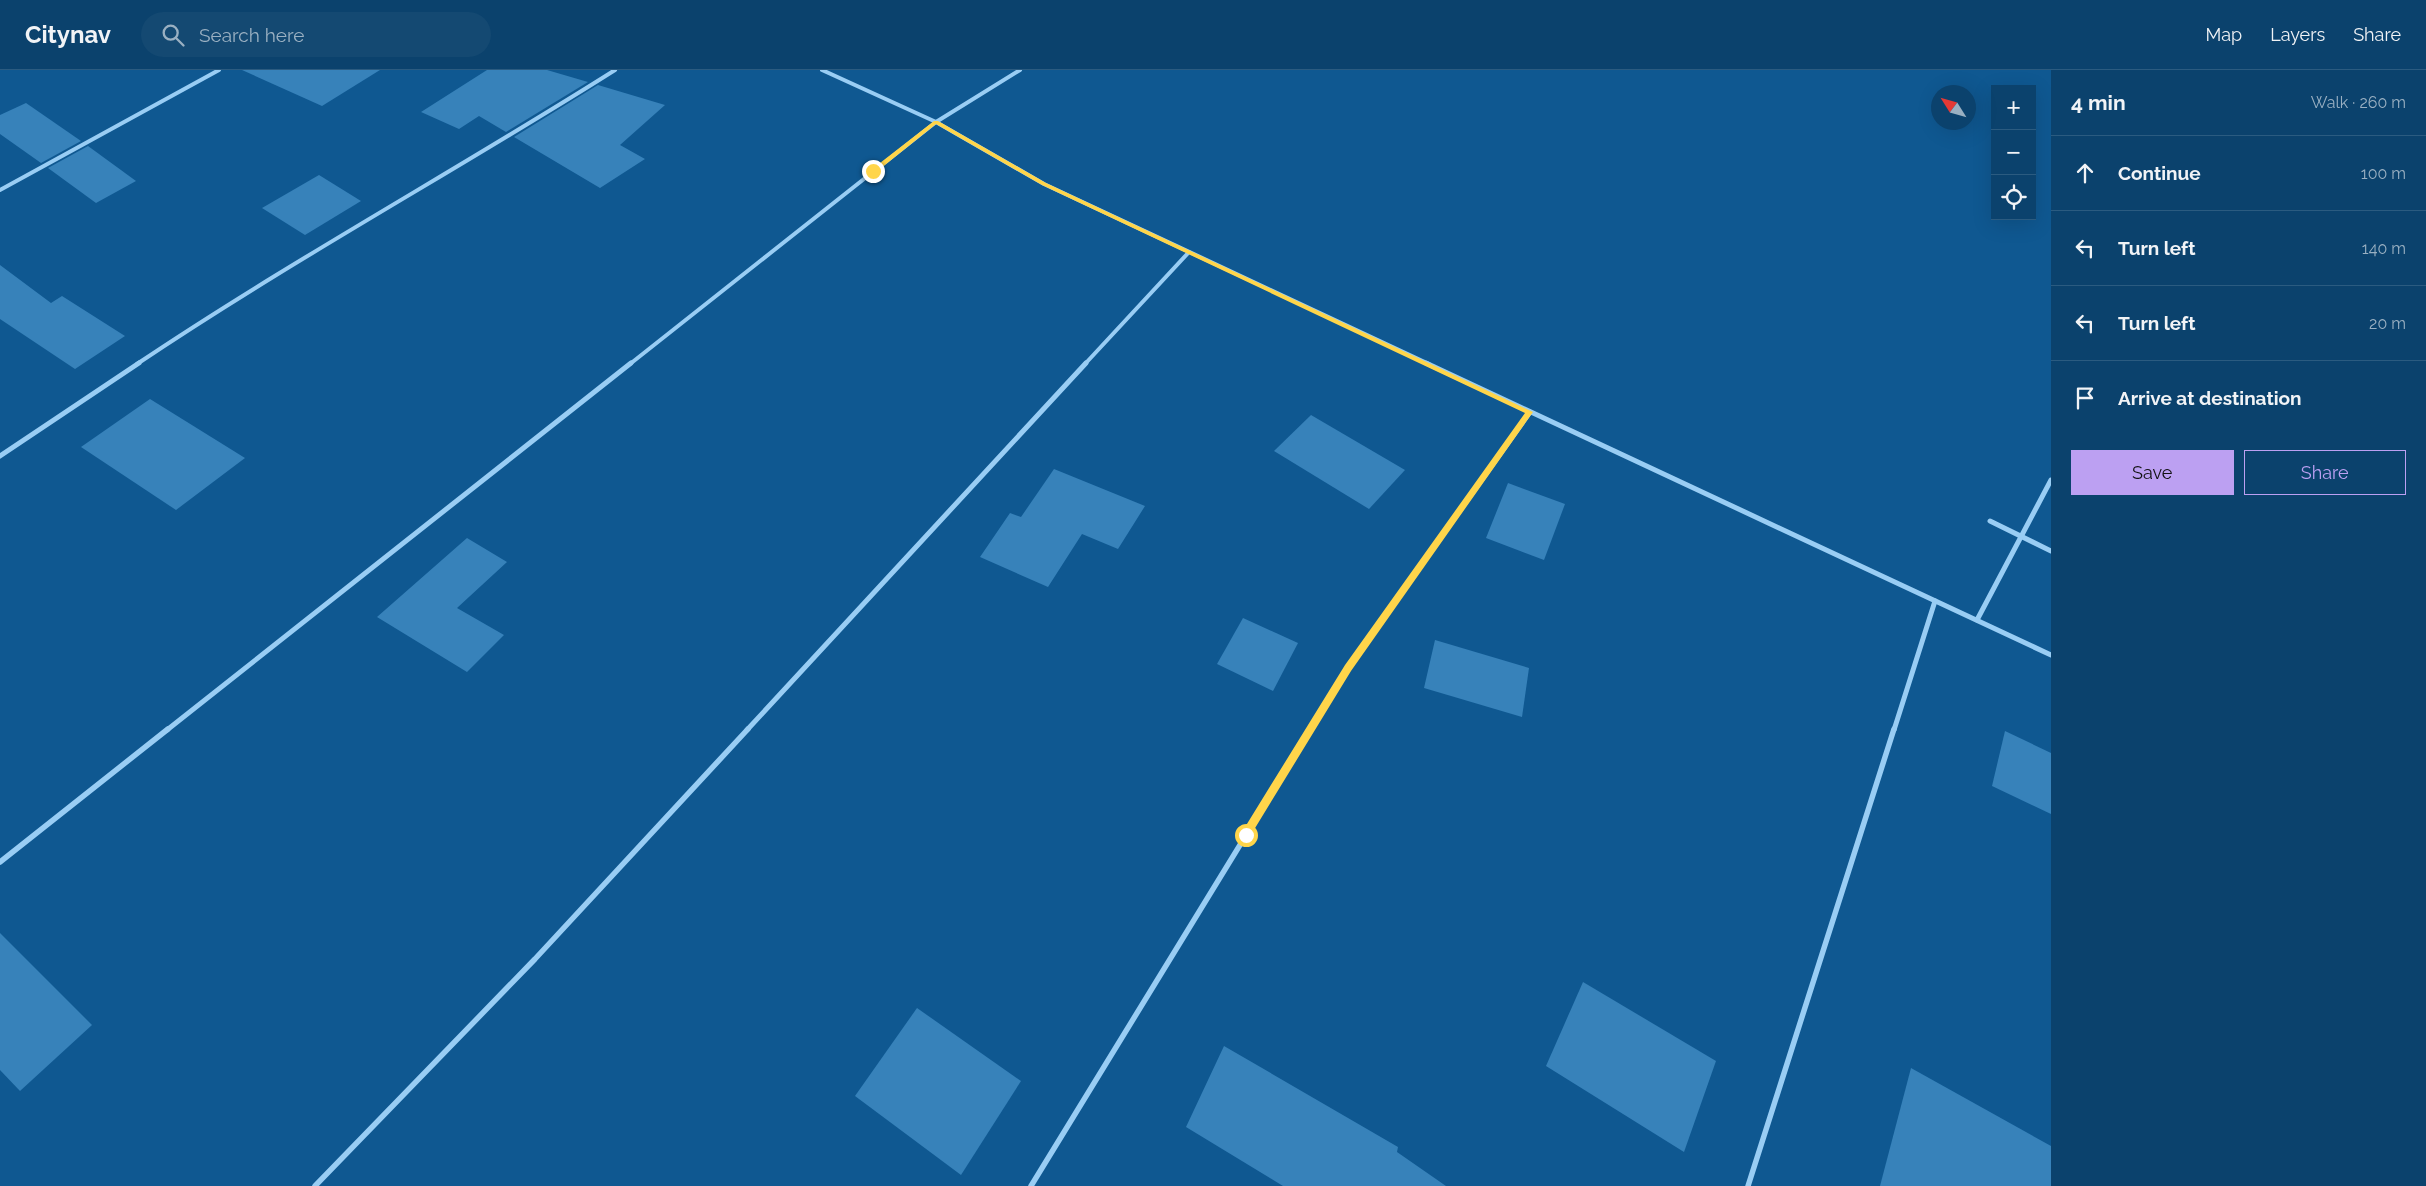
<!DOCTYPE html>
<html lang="en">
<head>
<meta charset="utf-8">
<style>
	:root { --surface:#0b426d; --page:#144972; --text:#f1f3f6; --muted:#9ab0c2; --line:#2b5b80; --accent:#bca0f2 }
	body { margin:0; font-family:Raleway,sans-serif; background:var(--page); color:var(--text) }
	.controls { position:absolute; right:15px; top:15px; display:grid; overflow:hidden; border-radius:0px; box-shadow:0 5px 20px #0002 }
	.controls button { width:45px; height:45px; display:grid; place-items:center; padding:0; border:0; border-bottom:1px solid var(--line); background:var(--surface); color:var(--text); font:25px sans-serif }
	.compass { position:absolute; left:1931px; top:15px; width:45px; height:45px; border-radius:50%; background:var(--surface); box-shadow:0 5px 20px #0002; rotate:307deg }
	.stop { position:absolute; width:15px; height:15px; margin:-11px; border:4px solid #ffd54a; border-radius:50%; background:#fff }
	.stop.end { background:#ffd54a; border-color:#fff; box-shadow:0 1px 5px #0008 }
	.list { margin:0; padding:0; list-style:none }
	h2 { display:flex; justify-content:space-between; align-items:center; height:65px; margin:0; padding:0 20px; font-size:21px }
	h2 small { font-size:16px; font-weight:400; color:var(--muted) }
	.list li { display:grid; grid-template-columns:32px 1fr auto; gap:15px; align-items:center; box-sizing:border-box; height:75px; padding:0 20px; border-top:1px solid var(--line) }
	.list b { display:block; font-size:19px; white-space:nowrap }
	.list em { font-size:16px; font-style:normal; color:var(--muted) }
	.actions { display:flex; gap:10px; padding:15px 20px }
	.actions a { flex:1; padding:11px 0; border:1px solid var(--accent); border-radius:0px; text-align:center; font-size:18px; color:var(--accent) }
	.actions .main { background:var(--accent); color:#111 }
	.icon { flex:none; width:28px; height:28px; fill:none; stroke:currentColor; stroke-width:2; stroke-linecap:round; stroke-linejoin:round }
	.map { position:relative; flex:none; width:2051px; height:1116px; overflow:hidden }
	header { display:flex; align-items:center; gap:30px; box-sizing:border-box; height:70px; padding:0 25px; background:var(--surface); border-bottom:1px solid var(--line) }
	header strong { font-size:24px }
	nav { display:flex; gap:28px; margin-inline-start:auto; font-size:18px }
	.search { width:350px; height:45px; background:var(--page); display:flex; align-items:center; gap:12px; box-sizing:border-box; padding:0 18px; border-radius:28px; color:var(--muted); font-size:19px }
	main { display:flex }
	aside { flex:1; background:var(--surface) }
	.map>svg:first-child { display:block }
	.building { fill:#3782ba }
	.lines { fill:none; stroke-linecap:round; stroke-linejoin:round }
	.minor-far2 { stroke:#99cdf4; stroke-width:4 }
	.minor-far1 { stroke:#99cdf4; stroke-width:5 }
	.minor { stroke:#99cdf4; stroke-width:5.5 }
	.route { fill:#ffd54a }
</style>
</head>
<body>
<header>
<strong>Citynav</strong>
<div class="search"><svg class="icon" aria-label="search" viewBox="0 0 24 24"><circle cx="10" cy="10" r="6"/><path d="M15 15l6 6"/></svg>Search here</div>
<nav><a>Map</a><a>Layers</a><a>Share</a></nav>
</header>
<main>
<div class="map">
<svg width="2051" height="1116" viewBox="0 0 2051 1116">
	<rect width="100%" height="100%" fill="#0f5891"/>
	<g class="building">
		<polygon points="242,0 380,0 322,36"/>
		<polygon points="487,0 547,0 588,12 506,62 479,46 459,59 421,42"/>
		<polygon points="598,15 665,35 620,75 645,89 600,118 514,67"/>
		<polygon points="26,33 81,71 41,93 0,64 0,45"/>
		<polygon points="88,76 136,111 96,133 48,98"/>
		<polygon points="319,105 361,131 305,165 262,138"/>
		<polygon points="0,195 51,233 62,226 125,266 75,299 0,249"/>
		<polygon points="150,329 245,388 176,440 81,377"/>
		<polygon points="1311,345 1405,400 1369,439 1274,381"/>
		<polygon points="1054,399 1145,436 1118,479 1082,464 1048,517 980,487 1010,443 1021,447"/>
		<polygon points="1508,413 1565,434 1544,490 1486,468"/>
		<polygon points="467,468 507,492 457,538 504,565 467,602 377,547"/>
		<polygon points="1243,548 1298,573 1273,621 1217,594"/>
		<polygon points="1435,570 1529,598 1522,647 1424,618"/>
		<polygon points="2005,661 2051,683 2051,744 1992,716"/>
		<polygon points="0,863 92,955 20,1021 0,1000"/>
		<polygon points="1583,912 1716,991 1684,1082 1546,996"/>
		<polygon points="917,938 1021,1011 961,1105 855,1026"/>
		<polygon points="1224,976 1398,1077 1397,1082 1446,1116 1283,1116 1186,1057"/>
		<polygon points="1911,998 2051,1076 2051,1116 1880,1116"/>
	</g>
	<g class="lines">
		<g class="minor-far2">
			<polyline points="822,0 936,52 1044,114 1429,294"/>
			<polyline points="0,120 219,0"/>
			<path d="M137,294C292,190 457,100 615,0"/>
			<polyline points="630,294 936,52 1020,0"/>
			<polyline points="1085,294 1189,182"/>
		</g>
		<g class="minor-far1">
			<polyline points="1426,293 2051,585"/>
			<polyline points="0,386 139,293"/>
			<polyline points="1990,451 2051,481"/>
			<polyline points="1977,550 2051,410"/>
			<polyline points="167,660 631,293"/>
			<polyline points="747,660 1086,293"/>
			<polyline points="1310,660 1348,598 1530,342"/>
			<polyline points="1894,660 1935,531"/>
		</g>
		<g class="minor">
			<polyline points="0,792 168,659"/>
			<polyline points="315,1116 535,889 748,659"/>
			<polyline points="1031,1116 1311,659"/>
			<polyline points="1748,1116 1894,659"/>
		</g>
	</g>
	<polygon class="route" points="934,51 938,51 1046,113 1533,342 1351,601 1249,768 1242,768 1242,762 1345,595 1525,343 1042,115 936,54 875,103 871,103 871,100"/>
</svg>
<div class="controls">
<button>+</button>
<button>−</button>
<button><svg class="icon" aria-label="locate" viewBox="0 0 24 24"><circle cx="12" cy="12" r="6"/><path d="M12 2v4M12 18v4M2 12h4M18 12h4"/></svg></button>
</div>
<svg class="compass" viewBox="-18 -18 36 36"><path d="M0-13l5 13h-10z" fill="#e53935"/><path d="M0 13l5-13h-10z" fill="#9ab0c2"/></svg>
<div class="stop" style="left:1246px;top:765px"></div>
<div class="stop end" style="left:873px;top:101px"></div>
</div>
<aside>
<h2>4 min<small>Walk · 260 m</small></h2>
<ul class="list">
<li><svg class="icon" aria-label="ahead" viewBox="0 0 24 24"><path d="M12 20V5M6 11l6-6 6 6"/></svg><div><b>Continue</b></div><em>100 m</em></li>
<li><svg class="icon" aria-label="left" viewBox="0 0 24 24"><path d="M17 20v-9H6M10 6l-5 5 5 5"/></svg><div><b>Turn left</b></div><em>140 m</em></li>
<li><svg class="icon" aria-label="left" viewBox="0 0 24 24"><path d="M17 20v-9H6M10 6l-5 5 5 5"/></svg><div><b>Turn left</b></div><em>20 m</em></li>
<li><svg class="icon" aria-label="arrive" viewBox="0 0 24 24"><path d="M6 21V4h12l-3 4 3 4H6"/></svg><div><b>Arrive at destination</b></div></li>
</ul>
<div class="actions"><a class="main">Save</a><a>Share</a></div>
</aside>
</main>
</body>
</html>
